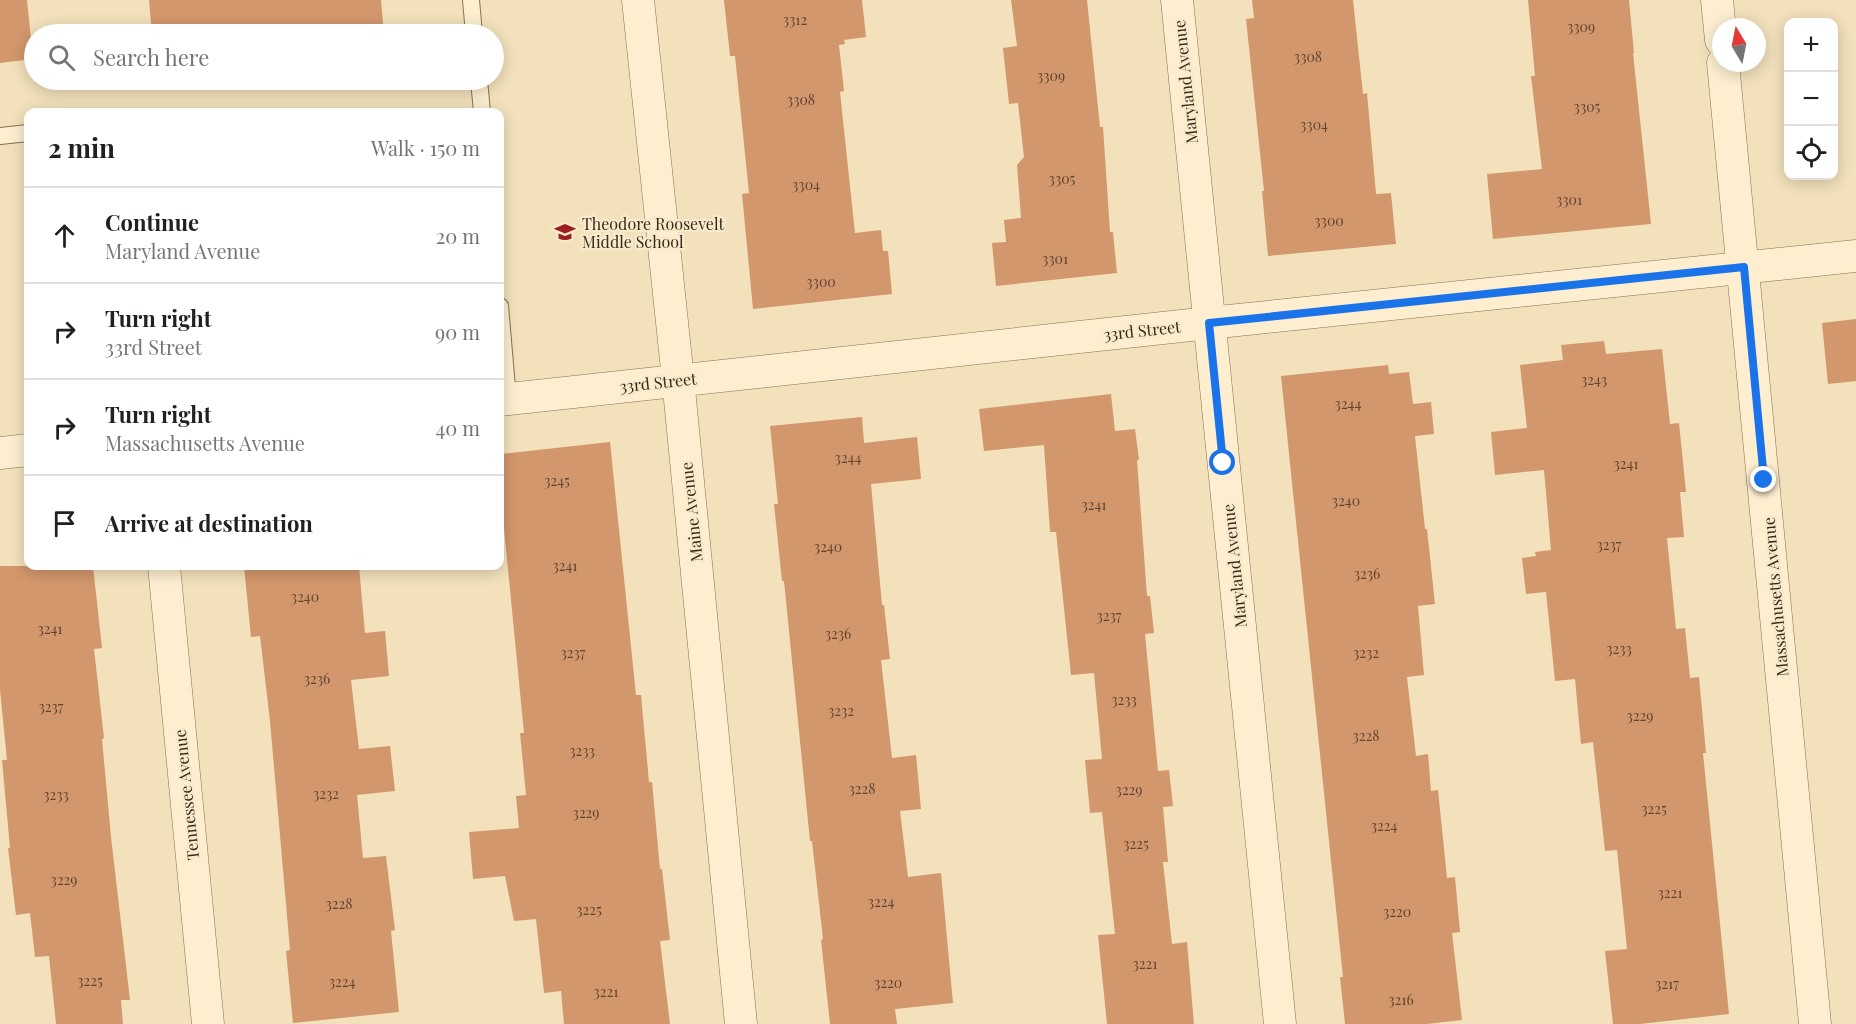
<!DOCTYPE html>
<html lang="en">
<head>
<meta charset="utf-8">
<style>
	:root { --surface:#fff; --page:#f6f6f6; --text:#202124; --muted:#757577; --line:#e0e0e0 }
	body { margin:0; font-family:"Playfair Display",serif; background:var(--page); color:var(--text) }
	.controls { position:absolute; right:18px; top:18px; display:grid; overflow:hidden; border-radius:12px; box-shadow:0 3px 15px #0003 }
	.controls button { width:54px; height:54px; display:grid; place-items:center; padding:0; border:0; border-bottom:2px solid var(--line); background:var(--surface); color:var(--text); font:30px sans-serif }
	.compass { position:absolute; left:1712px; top:18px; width:54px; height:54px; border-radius:50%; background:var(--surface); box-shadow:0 3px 15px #0003; rotate:350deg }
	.stop { position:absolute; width:18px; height:18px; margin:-14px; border:4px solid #1a73e8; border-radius:50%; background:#fff }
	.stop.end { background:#1a73e8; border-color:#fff; box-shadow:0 2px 6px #0008 }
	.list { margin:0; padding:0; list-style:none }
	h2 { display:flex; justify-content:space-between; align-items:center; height:78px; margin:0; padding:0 24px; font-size:26px }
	h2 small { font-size:20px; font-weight:400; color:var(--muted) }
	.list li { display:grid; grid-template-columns:39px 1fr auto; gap:18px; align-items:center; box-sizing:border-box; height:96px; padding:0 24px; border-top:2px solid var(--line) }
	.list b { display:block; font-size:22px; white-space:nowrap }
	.list p { margin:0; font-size:20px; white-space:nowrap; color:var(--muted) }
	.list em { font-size:20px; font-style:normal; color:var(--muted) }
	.icon { flex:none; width:33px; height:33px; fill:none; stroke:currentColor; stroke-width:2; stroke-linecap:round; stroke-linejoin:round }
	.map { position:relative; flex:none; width:1856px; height:1024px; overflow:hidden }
	.search { position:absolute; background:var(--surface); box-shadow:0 3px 15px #0003; left:24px; top:24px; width:480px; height:66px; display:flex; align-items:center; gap:15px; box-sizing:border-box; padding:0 21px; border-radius:33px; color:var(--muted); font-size:22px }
	.panel { position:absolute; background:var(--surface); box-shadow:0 3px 15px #0003; left:24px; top:108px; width:480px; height:462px; border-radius:12px }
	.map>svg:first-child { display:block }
	.building { fill:#d3976d }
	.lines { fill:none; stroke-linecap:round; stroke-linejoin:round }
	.service-casing { stroke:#8a7054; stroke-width:18 }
	.minor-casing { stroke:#8a7054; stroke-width:33 }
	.service { stroke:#fceecf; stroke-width:16 }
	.minor { stroke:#fceecf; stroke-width:32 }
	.route { stroke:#1a73e8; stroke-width:8 }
	.labels { text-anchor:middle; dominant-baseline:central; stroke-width:4.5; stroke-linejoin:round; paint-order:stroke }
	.number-label { font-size:14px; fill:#5f442f }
	.street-label { font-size:16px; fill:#38281a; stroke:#f8ebcb }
	.poi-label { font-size:16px; fill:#38281a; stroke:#f8ebcb; text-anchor:start }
</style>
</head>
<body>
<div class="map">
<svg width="1856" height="1024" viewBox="0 0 1856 1024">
	<rect width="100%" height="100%" fill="#f2e1bb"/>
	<g class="building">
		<polygon points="0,0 27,0 33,59 0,63"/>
		<polygon points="149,0 381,0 384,34 152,34"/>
		<polygon points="724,0 862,0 866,37 844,40 845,44 839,45 844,91 840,92 855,233 881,230 883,251 888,251 892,294 753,309 742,194 749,193 735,56 730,56"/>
		<polygon points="1011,0 1087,0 1100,127 1103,127 1110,232 1113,232 1117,273 996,286 992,243 1006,242 1004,220 1021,218 1017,165 1024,157 1018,103 1009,104 1003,48 1017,46"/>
		<polygon points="1252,0 1353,0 1363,94 1367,93 1376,194 1391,193 1396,244 1268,256 1262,191 1264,191 1246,19 1254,18"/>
		<polygon points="1528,0 1629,0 1634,53 1633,53 1651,224 1493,239 1487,174 1542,169 1531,76 1535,76"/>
		<polygon points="1856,319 1856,381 1828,384 1822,323"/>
		<polygon points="1604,341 1606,354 1662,349 1670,424 1679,423 1686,492 1680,492 1684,537 1667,538 1676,629 1685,628 1690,678 1699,677 1706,753 1703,753 1729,1014 1640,1024 1613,1024 1605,951 1627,949 1617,850 1605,851 1593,742 1581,744 1575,679 1555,681 1546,592 1526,594 1522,558 1536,556 1535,552 1551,550 1544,470 1495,475 1491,432 1527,428 1520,365 1563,360 1561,345"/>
		<polygon points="1388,365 1389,374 1409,372 1413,404 1431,402 1434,434 1415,436 1425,529 1427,529 1435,604 1418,606 1424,675 1407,677 1416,756 1428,754 1431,791 1438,790 1447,878 1455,877 1460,932 1452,933 1462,1020 1427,1024 1345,1024 1340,977 1343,977 1281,376"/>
		<polygon points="1111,394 1115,431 1135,429 1139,460 1137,460 1147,596 1150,596 1154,633 1145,634 1158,771 1169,770 1173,806 1163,807 1168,862 1163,862 1172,944 1187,942 1194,1024 1107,1024 1098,935 1115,934 1102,812 1090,813 1085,760 1102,759 1094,673 1071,675 1056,532 1050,532 1044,445 984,451 979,409"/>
		<polygon points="862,417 864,443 917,437 921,479 871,484 882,605 884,605 890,659 881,660 892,758 916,755 921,809 900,811 908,877 941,873 953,1003 895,1009 897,1024 830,1024 821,940 823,939 812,841 810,841 784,581 782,581 774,504 778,504 770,426"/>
		<polygon points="610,442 636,695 641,695 649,782 652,782 660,869 662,869 670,940 660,941 670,1024 564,1024 561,991 544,993 536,919 514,921 505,876 473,879 469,832 519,828 516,796 526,795 520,733 524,733 503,518 500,518 500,454"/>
		<polygon points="0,566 93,566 102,648 94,649 104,738 102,739 111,837 130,1000 121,1000 123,1024 56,1024 49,956 35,957 30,913 16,915 8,848 10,848 2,760 7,760 0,690"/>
		<polygon points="244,566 359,566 365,633 385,631 389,676 351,680 359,749 390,746 395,791 357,795 363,858 386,856 395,930 391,931 399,1012 293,1023 286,951 290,950 270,721 260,636 251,637"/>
	</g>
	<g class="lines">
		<g class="service-casing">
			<g id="service">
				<polyline points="471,0 474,34"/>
				<polyline points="479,80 482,112"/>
				<polyline points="0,136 28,133"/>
				<polyline points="500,306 508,399"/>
			</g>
		</g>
		<g class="minor-casing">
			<g id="minor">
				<polyline points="638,0 678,379 741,1024"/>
				<polyline points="1177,0 1280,1024"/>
				<polyline points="1717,0 1721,40"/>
				<polyline points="1723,63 1815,1024"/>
				<polyline points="500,400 1209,323 1856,256"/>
				<polyline points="0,453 28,450"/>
				<polyline points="164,566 208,1024"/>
			</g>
		</g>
		<use href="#service" class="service"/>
		<use href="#minor" class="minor"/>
	</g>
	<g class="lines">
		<polyline class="route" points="1223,463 1209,323 1744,267 1764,480"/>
	</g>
	<defs>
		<g id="school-bare" transform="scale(1.62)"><path d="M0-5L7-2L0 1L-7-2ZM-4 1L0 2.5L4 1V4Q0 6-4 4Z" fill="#9e1e20" stroke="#f8ebcb" stroke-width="2.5" paint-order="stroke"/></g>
	</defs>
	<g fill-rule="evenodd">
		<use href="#school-bare" x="565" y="232"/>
	</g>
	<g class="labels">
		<g class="number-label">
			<text x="795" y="19">3312</text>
			<text x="1581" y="26">3309</text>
			<text x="1308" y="56">3308</text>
			<text x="1051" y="75">3309</text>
			<text x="801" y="99">3308</text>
			<text x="1587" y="106">3305</text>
			<text x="1314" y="124">3304</text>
			<text x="1062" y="178">3305</text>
			<text x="806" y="184">3304</text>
			<text x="1569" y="199">3301</text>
			<text x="1329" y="220">3300</text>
			<text x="1055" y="258">3301</text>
			<text x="821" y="281">3300</text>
			<text x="1594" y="379">3243</text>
			<text x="1348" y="403">3244</text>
			<text x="848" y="457">3244</text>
			<text x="1626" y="463">3241</text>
			<text x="557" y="480">3245</text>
			<text x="1346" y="500">3240</text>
			<text x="1094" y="504">3241</text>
			<text x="1609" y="544">3237</text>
			<text x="828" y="546">3240</text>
			<text x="565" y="565">3241</text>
			<text x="1367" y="573">3236</text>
			<text x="305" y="596">3240</text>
			<text x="1109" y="615">3237</text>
			<text x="50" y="628">3241</text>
			<text x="838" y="633">3236</text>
			<text x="1619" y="648">3233</text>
			<text x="573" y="652">3237</text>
			<text x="1366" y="652">3232</text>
			<text x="317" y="678">3236</text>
			<text x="1124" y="699">3233</text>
			<text x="51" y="706">3237</text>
			<text x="841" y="710">3232</text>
			<text x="1640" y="715">3229</text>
			<text x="1366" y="735">3228</text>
			<text x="582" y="750">3233</text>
			<text x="862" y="788">3228</text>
			<text x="1129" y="789">3229</text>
			<text x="326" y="793">3232</text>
			<text x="56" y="794">3233</text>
			<text x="1654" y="808">3225</text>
			<text x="586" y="812">3229</text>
			<text x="1384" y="825">3224</text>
			<text x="1136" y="843">3225</text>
			<text x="64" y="879">3229</text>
			<text x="1670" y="892">3221</text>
			<text x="881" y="901">3224</text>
			<text x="339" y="903">3228</text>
			<text x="589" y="909">3225</text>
			<text x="1397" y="911">3220</text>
			<text x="1145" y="963">3221</text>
			<text x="90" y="980">3225</text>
			<text x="342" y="981">3224</text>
			<text x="888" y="982">3220</text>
			<text x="1667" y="983">3217</text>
			<text x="606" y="991">3221</text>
			<text x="1401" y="999">3216</text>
		</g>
		<g class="street-label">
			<text transform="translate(1185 82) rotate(-96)">Maryland Avenue</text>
			<text transform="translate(1142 330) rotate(-6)">33rd Street</text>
			<text transform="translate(658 382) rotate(-6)">33rd Street</text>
			<text transform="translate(691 512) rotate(-96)">Maine Avenue</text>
			<text transform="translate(1234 566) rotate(-96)">Maryland Avenue</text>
			<text transform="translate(1775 597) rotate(-95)">Massachusetts Avenue</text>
			<text transform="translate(186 795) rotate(-96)">Tennessee Avenue</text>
		</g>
		<g class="poi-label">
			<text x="582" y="223">Theodore Roosevelt<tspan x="582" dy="18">Middle School</tspan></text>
		</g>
	</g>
</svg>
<div class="controls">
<button>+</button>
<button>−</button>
<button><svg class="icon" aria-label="locate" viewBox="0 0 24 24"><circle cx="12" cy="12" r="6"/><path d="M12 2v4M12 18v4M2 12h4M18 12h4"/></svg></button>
</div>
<svg class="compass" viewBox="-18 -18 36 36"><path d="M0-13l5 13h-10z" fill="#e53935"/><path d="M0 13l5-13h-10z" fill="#757577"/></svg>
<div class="stop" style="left:1223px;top:463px"></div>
<div class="stop end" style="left:1764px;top:480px"></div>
<div class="search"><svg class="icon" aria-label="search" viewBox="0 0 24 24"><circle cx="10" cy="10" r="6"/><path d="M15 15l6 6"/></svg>Search here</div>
<section class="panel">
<h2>2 min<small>Walk · 150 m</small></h2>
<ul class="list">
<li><svg class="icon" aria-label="ahead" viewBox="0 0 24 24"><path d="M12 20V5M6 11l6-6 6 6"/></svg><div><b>Continue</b><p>Maryland Avenue</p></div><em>20 m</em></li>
<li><svg class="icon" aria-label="right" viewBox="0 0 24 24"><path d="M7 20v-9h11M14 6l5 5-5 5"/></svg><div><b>Turn right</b><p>33rd Street</p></div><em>90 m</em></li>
<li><svg class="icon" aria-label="right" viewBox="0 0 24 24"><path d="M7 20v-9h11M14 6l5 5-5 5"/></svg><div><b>Turn right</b><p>Massachusetts Avenue</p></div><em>40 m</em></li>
<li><svg class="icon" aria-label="arrive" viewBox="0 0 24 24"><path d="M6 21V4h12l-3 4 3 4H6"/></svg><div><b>Arrive at destination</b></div></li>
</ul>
</section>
</div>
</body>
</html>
